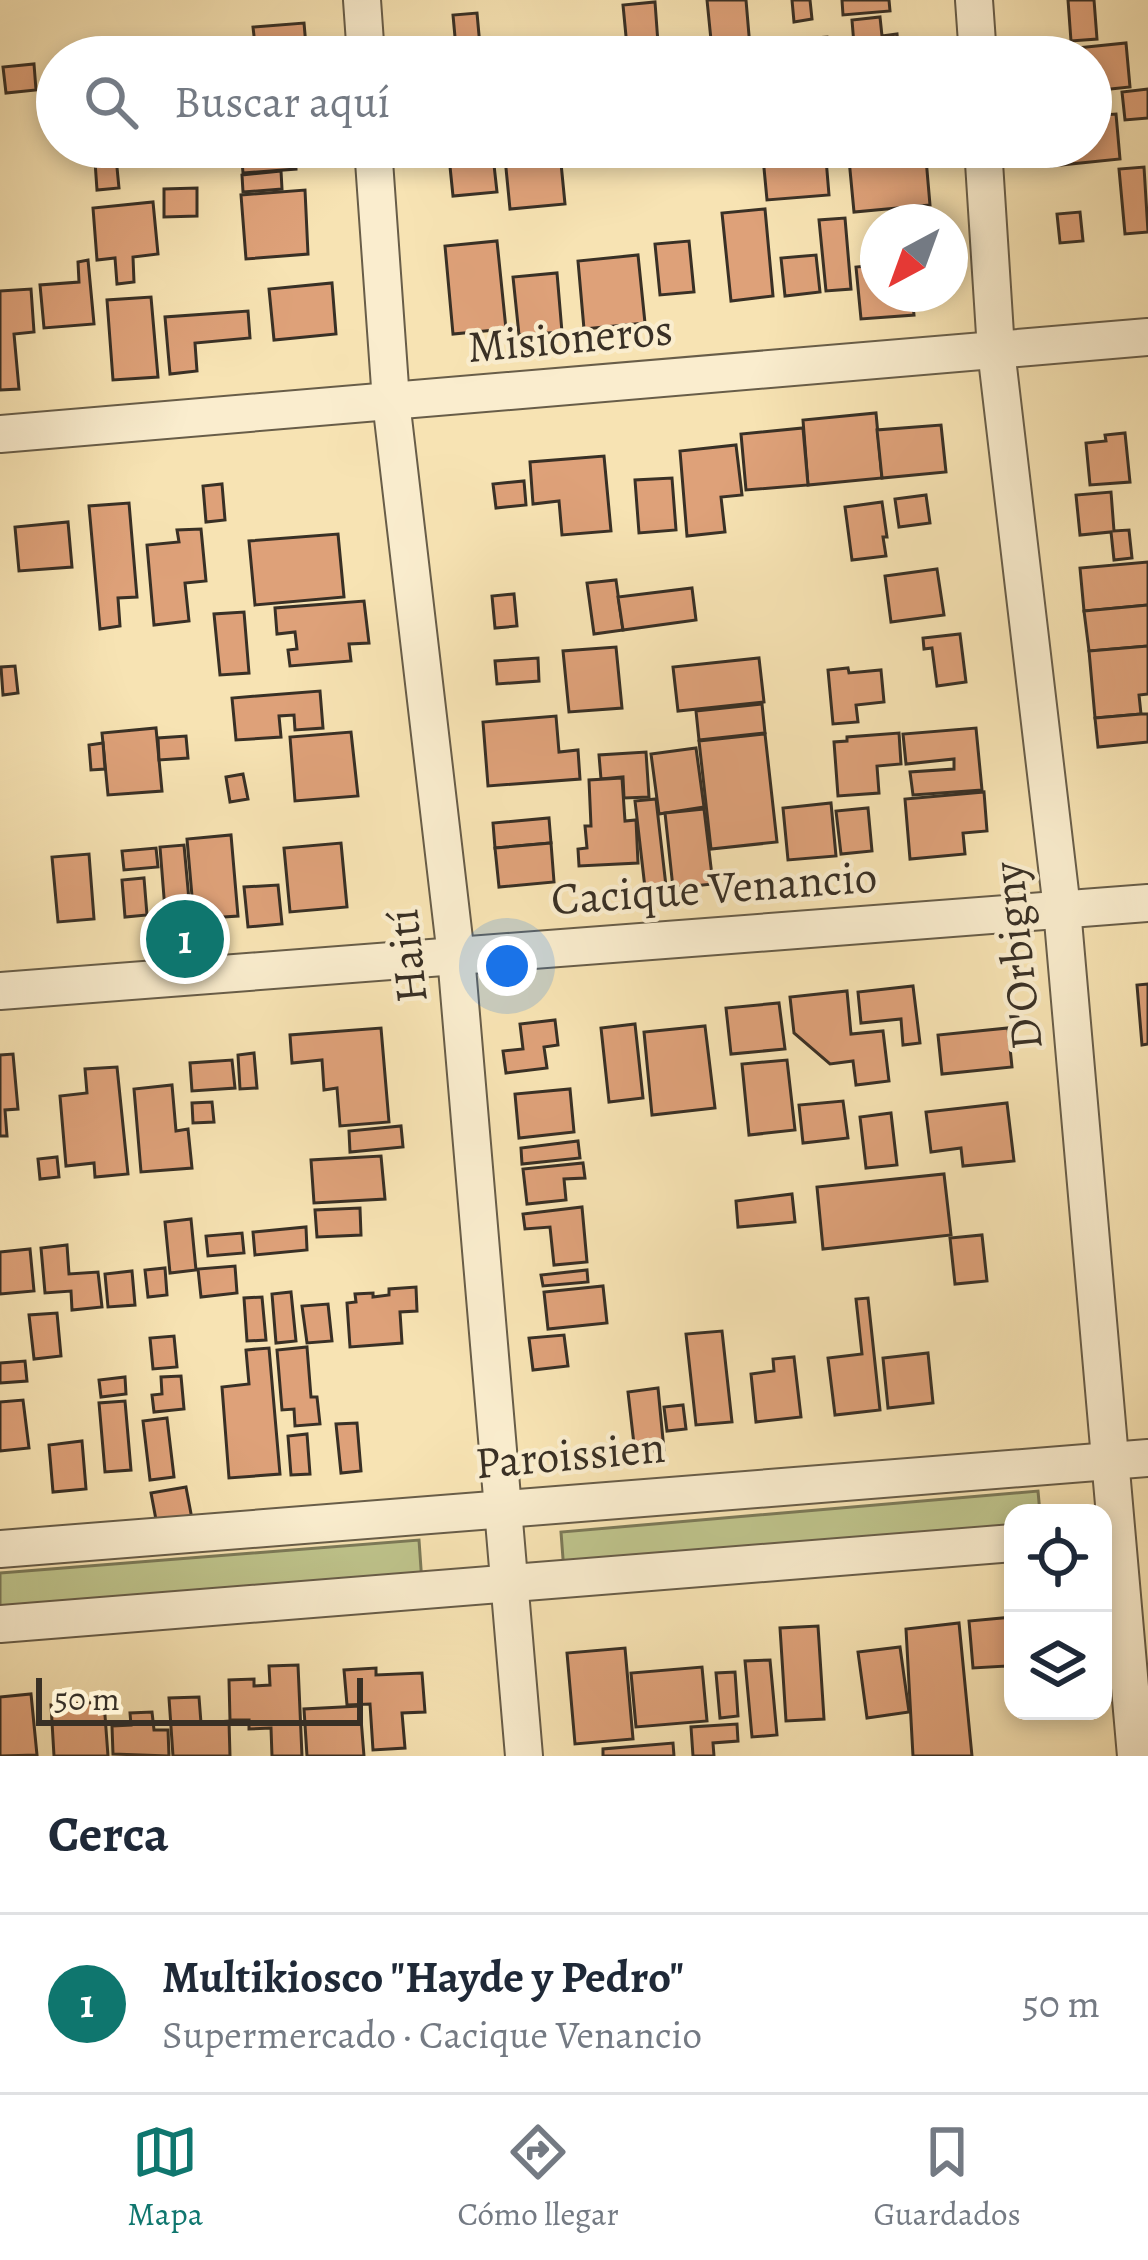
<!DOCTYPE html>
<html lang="es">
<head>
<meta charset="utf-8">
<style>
	:root { --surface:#fff; --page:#f6f6f7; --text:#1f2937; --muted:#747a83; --line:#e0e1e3; --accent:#0f766e }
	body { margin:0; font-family:Alegreya,serif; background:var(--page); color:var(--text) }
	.controls { position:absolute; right:36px; bottom:36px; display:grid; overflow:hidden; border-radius:24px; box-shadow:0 6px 18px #0003 }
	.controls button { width:108px; height:108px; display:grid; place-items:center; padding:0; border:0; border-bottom:3px solid var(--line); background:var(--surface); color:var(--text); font:60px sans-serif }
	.compass { position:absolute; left:860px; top:204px; width:108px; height:108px; border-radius:50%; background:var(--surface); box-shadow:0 6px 18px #0003; rotate:221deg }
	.scale { position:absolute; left:36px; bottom:30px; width:327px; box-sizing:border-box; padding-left:12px; border:6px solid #393025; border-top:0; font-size:33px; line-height:42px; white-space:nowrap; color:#393025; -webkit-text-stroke:9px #faedce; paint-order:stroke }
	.you { position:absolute; left:507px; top:966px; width:42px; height:42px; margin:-30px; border:9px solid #fff; border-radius:50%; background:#1a73e8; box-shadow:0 0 0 18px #1a73e833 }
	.badge { display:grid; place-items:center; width:78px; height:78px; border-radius:50%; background:var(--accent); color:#fff; font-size:39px; font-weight:700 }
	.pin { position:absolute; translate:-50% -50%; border:6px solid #fff; box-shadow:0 3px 12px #0006 }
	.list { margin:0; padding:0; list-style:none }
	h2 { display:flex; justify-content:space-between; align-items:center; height:156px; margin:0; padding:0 48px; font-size:51px }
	h2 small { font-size:39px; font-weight:400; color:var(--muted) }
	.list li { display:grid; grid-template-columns:78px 1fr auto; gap:36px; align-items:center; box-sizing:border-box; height:180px; padding:0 48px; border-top:3px solid var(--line) }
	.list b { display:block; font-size:45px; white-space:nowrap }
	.list p { margin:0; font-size:39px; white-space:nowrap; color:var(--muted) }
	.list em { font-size:39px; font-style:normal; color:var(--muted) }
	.icon { flex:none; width:66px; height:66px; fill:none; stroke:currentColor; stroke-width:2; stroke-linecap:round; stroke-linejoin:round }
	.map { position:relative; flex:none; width:1148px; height:1756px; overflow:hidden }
	.search { position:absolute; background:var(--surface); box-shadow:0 6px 18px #0003; left:36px; right:36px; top:36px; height:132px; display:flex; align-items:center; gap:30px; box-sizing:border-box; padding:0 42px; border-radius:66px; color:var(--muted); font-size:45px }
	.sheet { height:336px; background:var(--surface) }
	nav { display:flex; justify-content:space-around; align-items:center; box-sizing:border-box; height:168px; border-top:3px solid var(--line); background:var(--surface); font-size:33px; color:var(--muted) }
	nav a { display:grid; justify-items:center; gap:6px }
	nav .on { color:var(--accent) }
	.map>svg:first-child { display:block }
	.green { fill:#bec38b; stroke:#7c7a58; stroke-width:3 }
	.building { fill:#dea179; stroke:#393025; stroke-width:3 }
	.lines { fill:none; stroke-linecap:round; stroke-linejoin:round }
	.street-casing { stroke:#685d48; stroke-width:40 }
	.street { stroke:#faedce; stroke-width:36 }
	.labels { text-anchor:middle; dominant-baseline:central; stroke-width:9; stroke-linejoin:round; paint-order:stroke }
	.street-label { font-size:45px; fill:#393025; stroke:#faedce }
</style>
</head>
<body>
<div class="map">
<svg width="1148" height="1756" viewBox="0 0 1148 1756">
	<rect width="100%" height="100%" fill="#f7e3b3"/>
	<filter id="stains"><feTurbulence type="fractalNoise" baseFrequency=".00167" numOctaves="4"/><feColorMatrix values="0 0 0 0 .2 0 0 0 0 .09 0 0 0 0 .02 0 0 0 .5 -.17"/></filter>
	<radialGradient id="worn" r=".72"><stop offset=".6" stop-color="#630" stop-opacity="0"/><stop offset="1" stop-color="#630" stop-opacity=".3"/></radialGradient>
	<g class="green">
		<polygon points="1038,1491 1040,1513 1013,1513 1013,1533 564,1572 561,1532"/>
		<polygon points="419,1540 422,1583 0,1616 0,1573"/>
	</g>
	<g class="building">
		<polygon points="707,0 746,0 750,47 712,50"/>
		<polygon points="792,0 810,0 812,19 794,22"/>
		<polygon points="842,0 889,0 890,11 843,15"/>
		<polygon points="1068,0 1094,0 1097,39 1071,41"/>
		<polygon points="655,2 659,57 628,57 623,5"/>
		<polygon points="477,13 480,46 456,48 453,15"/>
		<polygon points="880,17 882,36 897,34 899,57 855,57 852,20"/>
		<polygon points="304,23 307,57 271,57 270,52 256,54 253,27"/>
		<polygon points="827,37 829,57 788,57 786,40"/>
		<polygon points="1126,43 1130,87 1091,91 1091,57 1058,57 1057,50"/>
		<polygon points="541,47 542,57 484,57 484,53"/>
		<polygon points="34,64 36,90 6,93 3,67"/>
		<polygon points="1148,89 1148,118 1125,120 1122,92"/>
		<polygon points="1116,114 1120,159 1051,166 1049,147 1091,147 1091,116"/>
		<polygon points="94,147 115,147 119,188 97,190"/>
		<polygon points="255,147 295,147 296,169 243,173 241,149"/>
		<polygon points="448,147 492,147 497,192 453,196"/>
		<polygon points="762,147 825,147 829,195 767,200"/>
		<polygon points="874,147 925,147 930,205 854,212 848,149"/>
		<polygon points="560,153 565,204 510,209 505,158"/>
		<polygon points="1144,167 1148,232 1125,234 1119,169"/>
		<polygon points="281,171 282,189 243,192 242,175"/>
		<polygon points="197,188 197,216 164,217 164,189"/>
		<polygon points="305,190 308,254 246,259 241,195"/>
		<polygon points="153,202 158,254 133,257 134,282 117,284 115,258 97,260 93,208"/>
		<polygon points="765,209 773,296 731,301 722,213"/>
		<polygon points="1080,212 1083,241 1060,243 1057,214"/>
		<polygon points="845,218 851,289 826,291 819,220"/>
		<polygon points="497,241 506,329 453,334 445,246"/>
		<polygon points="689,241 694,292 660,295 655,244"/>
		<polygon points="638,255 645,323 584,329 578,261"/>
		<polygon points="816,255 820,292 785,296 781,258"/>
		<polygon points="88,260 94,324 44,328 40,285 79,282 78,262"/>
		<polygon points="878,265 878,294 912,294 914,315 861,319 856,267"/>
		<polygon points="557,273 562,332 519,335 513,277"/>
		<polygon points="332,283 336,334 274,340 269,289"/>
		<polygon points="31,289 34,332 14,334 19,389 0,390 0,291"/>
		<polygon points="151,297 158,377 113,380 107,300"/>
		<polygon points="248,311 250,338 195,343 197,371 170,374 165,317"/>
		<polygon points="876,413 882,478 808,485 803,420"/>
		<polygon points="941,425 946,472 882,478 877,430"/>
		<polygon points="803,428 808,485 746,490 741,434"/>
		<polygon points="1125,433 1130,482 1090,485 1086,443 1106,441 1105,435"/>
		<polygon points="736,445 742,495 721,497 725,532 687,536 680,451"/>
		<polygon points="604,456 611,531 562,535 559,501 533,504 530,462"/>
		<polygon points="672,478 676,530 639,533 635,480"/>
		<polygon points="524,481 526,505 496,508 493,484"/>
		<polygon points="222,484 225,520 206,522 203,486"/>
		<polygon points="1111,492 1114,531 1129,530 1132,558 1114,560 1111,532 1080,535 1076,495"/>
		<polygon points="926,495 930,523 899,527 895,499"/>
		<polygon points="882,502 887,537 883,537 886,556 852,560 845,507"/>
		<polygon points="129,503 137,597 118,598 120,626 100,629 89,506"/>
		<polygon points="68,522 72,567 19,571 15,527"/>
		<polygon points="201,529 206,581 185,583 189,621 154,625 147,545 179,542 177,530"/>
		<polygon points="338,534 344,597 255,605 249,541"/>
		<polygon points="1148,562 1148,605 1084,611 1080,568"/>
		<polygon points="937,569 944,615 891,622 885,576"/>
		<polygon points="616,580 623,630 594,634 587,583"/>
		<polygon points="692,588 696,620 623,630 618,597"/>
		<polygon points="514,594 517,626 495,628 492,596"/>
		<polygon points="364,601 369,643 349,644 351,661 290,666 288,650 297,649 295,632 277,634 275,608"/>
		<polygon points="1148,605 1148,646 1089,651 1084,611"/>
		<polygon points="244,612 249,673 220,675 214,614"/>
		<polygon points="960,634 966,682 937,686 932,648 924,649 923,638"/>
		<polygon points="1148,646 1148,694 1139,695 1141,714 1095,718 1089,651"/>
		<polygon points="616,647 622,708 569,712 563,651"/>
		<polygon points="538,658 539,681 497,684 495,661"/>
		<polygon points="759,658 764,702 678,711 673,667"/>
		<polygon points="15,666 18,693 3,695 1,667"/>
		<polygon points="848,668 849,673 881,670 884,702 856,705 858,722 833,724 828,670"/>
		<polygon points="320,691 323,728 295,730 294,715 279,716 281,737 236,740 232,698"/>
		<polygon points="762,704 765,733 699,740 696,711"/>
		<polygon points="1141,714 1148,714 1148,742 1098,747 1095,718"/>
		<polygon points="556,716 559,752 578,750 580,779 488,786 483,722"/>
		<polygon points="156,728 162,791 108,795 102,733"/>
		<polygon points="976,728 982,790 913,795 910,772 954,769 954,759 906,764 903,734"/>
		<polygon points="351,732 358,796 295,801 290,737"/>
		<polygon points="899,733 901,764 877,766 879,793 838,796 834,742 847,741 847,737"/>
		<polygon points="765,734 777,842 711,849 699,741"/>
		<polygon points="186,736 188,758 159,760 158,738"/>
		<polygon points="103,743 105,769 91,770 89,745"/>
		<polygon points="696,748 704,807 659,814 651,754"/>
		<polygon points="646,752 649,797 624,798 623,777 601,779 599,755"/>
		<polygon points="243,774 248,799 230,802 226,777"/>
		<polygon points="622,778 625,821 636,820 638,863 579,866 578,849 587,848 585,826 591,826 589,780"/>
		<polygon points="984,792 987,831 963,833 965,854 910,859 905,799"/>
		<polygon points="656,799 666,886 645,888 635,801"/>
		<polygon points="831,803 836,856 788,860 783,808"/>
		<polygon points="868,808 872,851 841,854 836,811"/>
		<polygon points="704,809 713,884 673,888 665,813"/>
		<polygon points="549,818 551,843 495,848 493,823"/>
		<polygon points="231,835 238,916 194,919 187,839"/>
		<polygon points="341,843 347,907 290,912 284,848"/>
		<polygon points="551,843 554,882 499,887 495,848"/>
		<polygon points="184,845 192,933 167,935 160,847"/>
		<polygon points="156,848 158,867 124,870 122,851"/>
		<polygon points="89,854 94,919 58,922 52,857"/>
		<polygon points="144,878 147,915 125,917 122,880"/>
		<polygon points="278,885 282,924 248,927 244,887"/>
		<polygon points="1148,984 1148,1044 1142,1045 1137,985"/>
		<polygon points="913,986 920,1043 903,1045 901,1019 861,1023 858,992"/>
		<polygon points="847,991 851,1034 883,1031 889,1081 856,1085 853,1061 830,1064 794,1033 790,997"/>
		<polygon points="779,1003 785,1049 731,1054 726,1008"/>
		<polygon points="555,1020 558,1045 544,1047 547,1068 506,1073 503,1051 523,1049 520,1024"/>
		<polygon points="635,1024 643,1098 609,1102 601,1028"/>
		<polygon points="705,1026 715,1108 652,1115 644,1032"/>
		<polygon points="381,1028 389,1122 340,1126 337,1088 324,1090 322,1060 292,1063 290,1035"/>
		<polygon points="1008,1028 1012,1067 942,1074 938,1035"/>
		<polygon points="254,1053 257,1088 240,1089 238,1055"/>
		<polygon points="13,1054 18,1109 5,1110 7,1136 0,1136 0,1055"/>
		<polygon points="232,1060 235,1088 192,1091 190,1063"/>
		<polygon points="787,1060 795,1130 749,1135 742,1064"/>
		<polygon points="117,1067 128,1174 95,1177 94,1163 66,1166 60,1096 87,1093 85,1069"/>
		<polygon points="172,1085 176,1131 188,1129 192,1168 141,1172 134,1089"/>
		<polygon points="570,1089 574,1132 519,1138 515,1094"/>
		<polygon points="843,1101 848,1138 803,1143 799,1105"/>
		<polygon points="212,1102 214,1122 193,1123 192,1103"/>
		<polygon points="1007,1103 1014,1161 963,1166 961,1148 931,1152 926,1112"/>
		<polygon points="891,1113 897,1165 866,1168 860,1117"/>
		<polygon points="401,1126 403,1147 350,1152 349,1131"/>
		<polygon points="578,1141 580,1158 522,1164 521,1148"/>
		<polygon points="381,1156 385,1199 314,1203 311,1160"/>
		<polygon points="57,1157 59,1177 40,1179 38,1159"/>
		<polygon points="583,1163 585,1178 564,1179 566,1200 527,1204 523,1169"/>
		<polygon points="944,1174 951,1235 823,1249 817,1187"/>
		<polygon points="792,1194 795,1222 738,1227 736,1201"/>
		<polygon points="582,1207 587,1262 554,1265 550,1227 525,1229 523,1214"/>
		<polygon points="360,1208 361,1235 317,1237 315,1210"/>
		<polygon points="191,1219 196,1270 170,1273 165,1222"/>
		<polygon points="306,1227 307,1250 255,1255 253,1232"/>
		<polygon points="242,1233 244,1253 208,1256 206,1236"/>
		<polygon points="982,1235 987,1281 955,1284 950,1238"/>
		<polygon points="67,1245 69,1274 98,1272 102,1307 72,1310 71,1291 45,1293 41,1248"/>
		<polygon points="30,1249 34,1291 0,1294 0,1252"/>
		<polygon points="235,1266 237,1293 201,1297 198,1269"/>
		<polygon points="165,1268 167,1295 148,1297 145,1270"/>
		<polygon points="587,1270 588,1282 543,1286 541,1275"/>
		<polygon points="132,1271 135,1305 108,1307 105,1274"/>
		<polygon points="603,1286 607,1323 548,1329 544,1292"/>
		<polygon points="416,1287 417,1311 400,1312 402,1343 350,1347 347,1303 356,1302 355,1294 373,1293 373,1297 389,1295 389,1289"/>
		<polygon points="291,1292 296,1341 276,1343 272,1294"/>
		<polygon points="262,1297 266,1340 247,1341 244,1298"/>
		<polygon points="868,1298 880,1410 835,1415 828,1358 862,1354 856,1299"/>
		<polygon points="328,1304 332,1341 307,1343 302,1306"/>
		<polygon points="57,1313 61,1356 34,1359 29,1315"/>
		<polygon points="722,1331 732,1422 696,1425 686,1334"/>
		<polygon points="564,1335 568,1366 533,1370 529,1338"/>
		<polygon points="174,1336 177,1367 153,1369 150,1338"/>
		<polygon points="307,1347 311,1397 317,1397 320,1424 295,1426 294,1409 282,1410 277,1350"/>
		<polygon points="269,1348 280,1474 229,1478 222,1387 249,1384 246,1350"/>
		<polygon points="928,1353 933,1403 888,1408 883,1358"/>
		<polygon points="794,1357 801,1417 756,1422 751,1374 774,1371 773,1359"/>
		<polygon points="25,1361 27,1381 0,1383 0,1363"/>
		<polygon points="181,1376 184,1409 154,1412 152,1395 162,1394 161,1377"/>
		<polygon points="125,1377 126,1394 101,1397 99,1380"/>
		<polygon points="658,1388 664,1450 635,1453 628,1392"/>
		<polygon points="23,1400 29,1448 0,1451 0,1402"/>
		<polygon points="125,1401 131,1470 105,1472 99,1403"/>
		<polygon points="683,1405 686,1429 667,1431 664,1407"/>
		<polygon points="167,1418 174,1477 150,1480 143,1421"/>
		<polygon points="357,1423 361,1471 341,1473 336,1424"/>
		<polygon points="307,1434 310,1474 291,1475 288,1436"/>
		<polygon points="82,1441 86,1489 53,1492 49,1445"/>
		<polygon points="186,1487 192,1519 157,1525 151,1493"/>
		<polygon points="1013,1617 1013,1692 1008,1692 1006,1666 973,1668 969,1621"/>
		<polygon points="959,1623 972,1756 913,1756 906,1629"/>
		<polygon points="818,1626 824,1719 786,1721 780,1628"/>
		<polygon points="900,1647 909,1712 867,1718 858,1652"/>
		<polygon points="625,1648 633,1739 575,1744 567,1653"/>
		<polygon points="770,1660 777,1735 752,1737 745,1661"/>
		<polygon points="298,1665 302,1756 272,1756 271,1728 249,1729 249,1720 230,1720 229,1680 254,1679 254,1686 270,1685 269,1666"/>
		<polygon points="702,1667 707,1721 636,1727 631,1673"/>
		<polygon points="376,1668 376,1675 422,1673 425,1712 402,1713 405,1748 373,1750 370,1704 347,1705 344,1670"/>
		<polygon points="735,1672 738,1716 720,1718 716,1673"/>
		<polygon points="31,1694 37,1755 0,1756 0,1697"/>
		<polygon points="199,1697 201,1723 229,1721 230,1756 173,1756 169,1698"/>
		<polygon points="104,1702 108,1756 54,1756 51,1705"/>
		<polygon points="360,1706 364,1756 307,1756 304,1709"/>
		<polygon points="152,1712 154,1730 168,1730 169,1756 113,1754 112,1726 131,1725 130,1713"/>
		<polygon points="737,1724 738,1741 713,1743 714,1756 693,1756 691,1727"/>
		<polygon points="673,1743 674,1756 603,1756 603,1749"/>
	</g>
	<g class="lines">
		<g class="street-casing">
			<g id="street">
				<polyline points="362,0 366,57"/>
				<polyline points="974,0 978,57"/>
				<polyline points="373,147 391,401 456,956 524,1756"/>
				<polyline points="983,147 996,350 1062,909 1136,1756"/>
				<polyline points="0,434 1148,337"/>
				<polyline points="0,991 1148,903"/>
				<polyline points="0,1549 1148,1458"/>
				<polyline points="0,1624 1013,1543"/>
			</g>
		</g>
		<use href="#street" class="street"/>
	</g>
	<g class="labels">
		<g class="street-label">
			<text transform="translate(570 338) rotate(-5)">Misioneros</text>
			<text transform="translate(714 888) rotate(-4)">Cacique Venancio</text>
			<text transform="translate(407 956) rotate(-96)">Haití</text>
			<text transform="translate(1017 956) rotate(-96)">D'Orbigny</text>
			<text transform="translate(570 1455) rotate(-5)">Paroissien</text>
		</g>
	</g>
	<rect width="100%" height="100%" filter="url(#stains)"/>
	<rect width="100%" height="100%" fill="url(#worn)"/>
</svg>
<div class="controls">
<button><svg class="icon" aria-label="locate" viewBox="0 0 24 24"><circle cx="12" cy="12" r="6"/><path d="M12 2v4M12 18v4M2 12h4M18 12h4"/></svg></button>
<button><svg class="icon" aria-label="layers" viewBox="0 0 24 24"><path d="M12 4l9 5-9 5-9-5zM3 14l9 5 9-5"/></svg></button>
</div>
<svg class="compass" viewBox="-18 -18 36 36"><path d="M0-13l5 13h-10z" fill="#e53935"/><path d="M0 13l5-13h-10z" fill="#747a83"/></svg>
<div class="scale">50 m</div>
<div class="you"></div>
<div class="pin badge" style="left:185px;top:939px">1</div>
<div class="search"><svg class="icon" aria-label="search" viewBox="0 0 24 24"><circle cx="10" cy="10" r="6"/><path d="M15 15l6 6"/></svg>Buscar aquí</div>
</div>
<section class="sheet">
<h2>Cerca<small></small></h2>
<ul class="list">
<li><span class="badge">1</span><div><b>Multikiosco &quot;Hayde y Pedro&quot;</b><p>Supermercado · Cacique Venancio</p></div><em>50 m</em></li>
</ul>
</section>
<nav>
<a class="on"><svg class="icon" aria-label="map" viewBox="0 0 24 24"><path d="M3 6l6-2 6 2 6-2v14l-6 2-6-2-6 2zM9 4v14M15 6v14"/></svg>Mapa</a>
<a><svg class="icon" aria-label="directions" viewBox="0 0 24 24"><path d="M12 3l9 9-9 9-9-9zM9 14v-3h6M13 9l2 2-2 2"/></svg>Cómo llegar</a>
<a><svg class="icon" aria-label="saved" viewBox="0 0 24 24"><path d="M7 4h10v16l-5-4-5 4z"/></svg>Guardados</a>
</nav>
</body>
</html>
